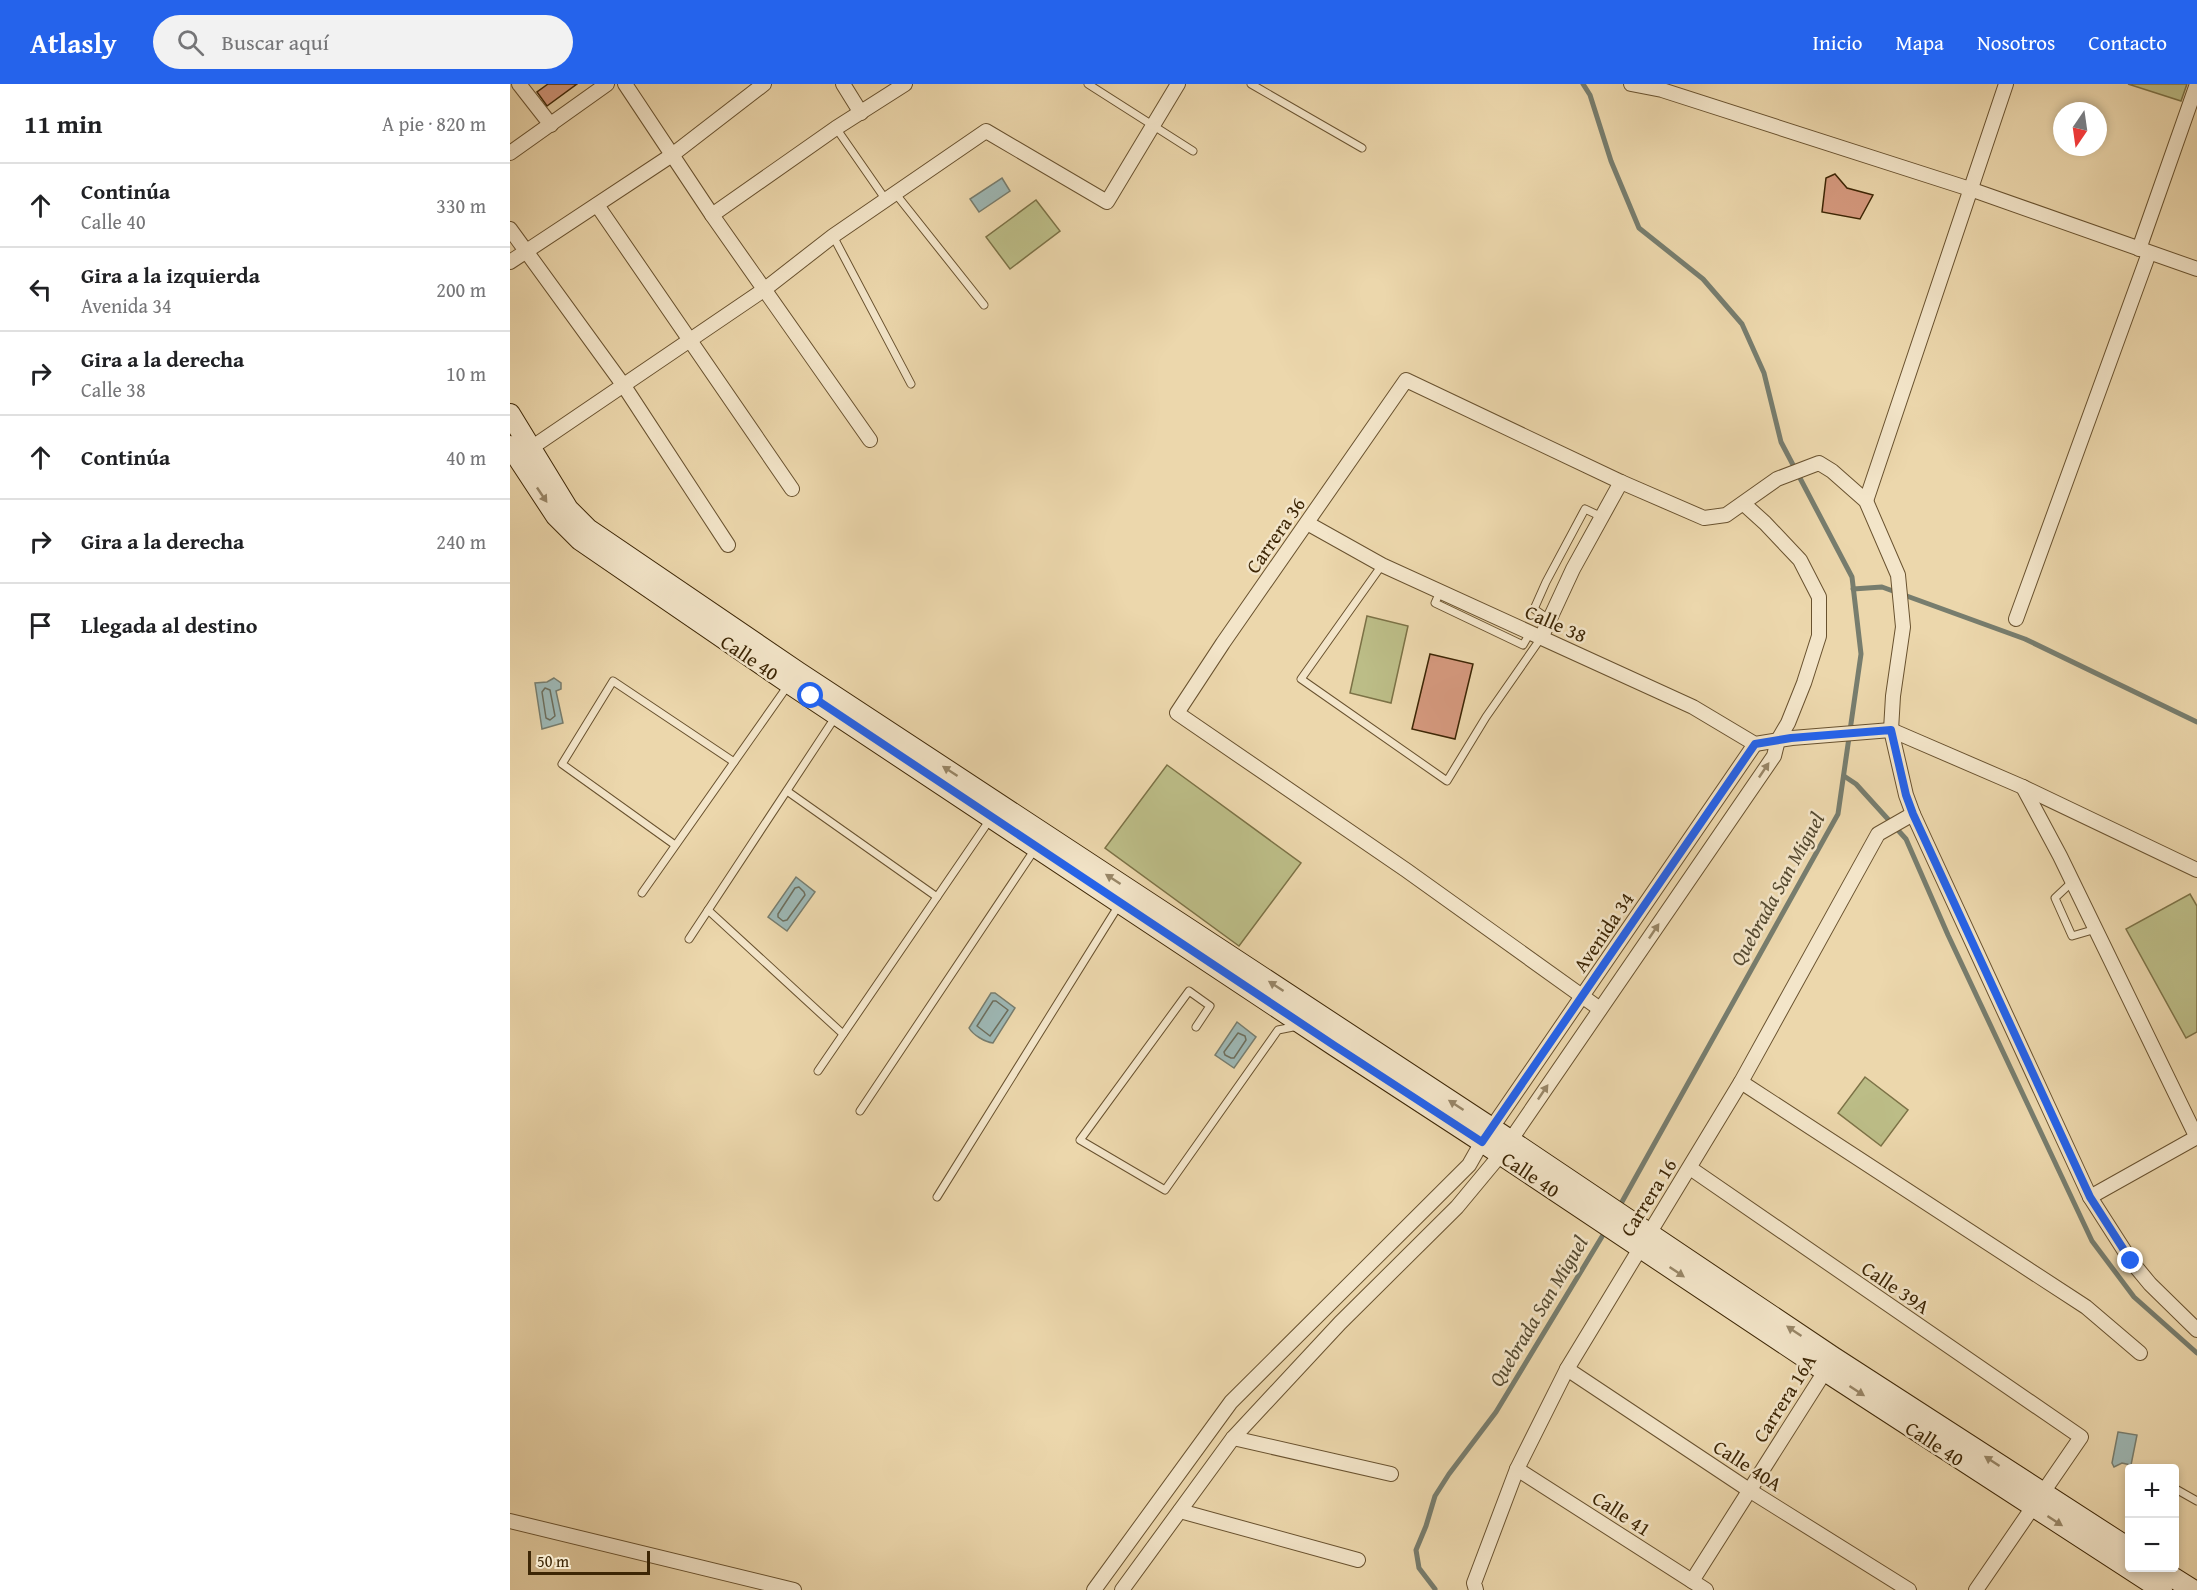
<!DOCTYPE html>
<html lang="es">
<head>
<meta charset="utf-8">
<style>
	:root { --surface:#fff; --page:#f2f2f2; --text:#202124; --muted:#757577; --line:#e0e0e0; --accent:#2563eb }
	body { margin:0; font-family:"Gentium Book Plus",serif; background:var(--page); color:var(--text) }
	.controls { position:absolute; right:18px; bottom:18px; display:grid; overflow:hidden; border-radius:6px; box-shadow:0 3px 9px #0003 }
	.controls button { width:54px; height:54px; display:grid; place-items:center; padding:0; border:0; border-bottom:2px solid var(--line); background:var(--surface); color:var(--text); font:30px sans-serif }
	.compass { position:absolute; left:1543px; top:18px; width:54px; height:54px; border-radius:50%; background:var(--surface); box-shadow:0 3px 9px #0003; rotate:193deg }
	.scale { position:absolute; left:18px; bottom:15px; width:122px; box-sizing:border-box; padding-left:6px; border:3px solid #3d2605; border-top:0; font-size:16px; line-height:21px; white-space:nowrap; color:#3d2605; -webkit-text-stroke:4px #f3e5c9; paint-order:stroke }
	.stop { position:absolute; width:18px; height:18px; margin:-14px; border:4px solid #2563eb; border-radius:50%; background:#fff }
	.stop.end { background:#2563eb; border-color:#fff; box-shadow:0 2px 6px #0008 }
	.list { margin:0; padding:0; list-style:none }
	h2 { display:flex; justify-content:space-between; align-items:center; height:78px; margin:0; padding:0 24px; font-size:26px }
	h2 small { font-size:20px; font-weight:400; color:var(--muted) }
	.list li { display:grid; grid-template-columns:39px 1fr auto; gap:18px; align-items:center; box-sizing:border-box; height:84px; padding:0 24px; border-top:2px solid var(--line) }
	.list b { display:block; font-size:22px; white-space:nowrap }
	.list p { margin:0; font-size:20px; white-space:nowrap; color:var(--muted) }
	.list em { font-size:20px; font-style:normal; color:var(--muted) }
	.icon { flex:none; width:33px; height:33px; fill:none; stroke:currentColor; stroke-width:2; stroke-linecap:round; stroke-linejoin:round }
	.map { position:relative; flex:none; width:1687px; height:1506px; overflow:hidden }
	header { display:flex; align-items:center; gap:36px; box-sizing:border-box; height:84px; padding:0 30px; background:var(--accent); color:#fff }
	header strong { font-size:28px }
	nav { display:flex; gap:33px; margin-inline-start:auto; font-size:21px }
	.search { width:420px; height:54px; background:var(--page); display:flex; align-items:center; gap:15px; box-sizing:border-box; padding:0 21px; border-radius:33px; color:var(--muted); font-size:22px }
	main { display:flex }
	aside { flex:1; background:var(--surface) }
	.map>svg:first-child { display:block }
	.green { fill:#bcbd87; stroke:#7c7246; stroke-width:1.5 }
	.water { fill:#9db7b4; stroke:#777d6e; stroke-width:1.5 }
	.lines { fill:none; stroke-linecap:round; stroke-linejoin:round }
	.shore { stroke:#6d6e5c; stroke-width:1.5 }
	.stream { stroke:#777d6e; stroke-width:5 }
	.building { fill:#d5997e; stroke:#3d2605; stroke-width:1.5 }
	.service-casing { stroke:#69522f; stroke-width:9 }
	.minor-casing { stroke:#69522f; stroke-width:16 }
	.secondary-casing { stroke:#3d2605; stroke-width:22 }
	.service { stroke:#f3e5c9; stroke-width:7 }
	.minor { stroke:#f3e5c9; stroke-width:14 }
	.secondary { stroke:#f3e5c9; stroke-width:20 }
	.oneway { fill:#988667 }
	.route { stroke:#2563eb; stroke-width:8 }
	.labels { text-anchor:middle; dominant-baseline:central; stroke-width:5; stroke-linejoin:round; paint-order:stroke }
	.street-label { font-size:20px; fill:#3d2605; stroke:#f3e5c9 }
	.water-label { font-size:21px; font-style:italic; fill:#554a31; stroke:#f3e5c9 }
</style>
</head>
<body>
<header>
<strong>Atlasly</strong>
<div class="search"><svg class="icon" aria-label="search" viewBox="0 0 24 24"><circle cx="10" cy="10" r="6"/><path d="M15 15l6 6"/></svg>Buscar aquí</div>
<nav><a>Inicio</a><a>Mapa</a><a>Nosotros</a><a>Contacto</a></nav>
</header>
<main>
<aside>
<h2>11 min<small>A pie · 820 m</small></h2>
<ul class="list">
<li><svg class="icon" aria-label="ahead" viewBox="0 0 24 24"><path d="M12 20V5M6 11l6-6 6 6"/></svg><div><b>Continúa</b><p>Calle 40</p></div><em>330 m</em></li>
<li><svg class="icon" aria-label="left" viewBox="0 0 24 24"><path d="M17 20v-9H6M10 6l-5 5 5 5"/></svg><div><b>Gira a la izquierda</b><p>Avenida 34</p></div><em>200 m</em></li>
<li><svg class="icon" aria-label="right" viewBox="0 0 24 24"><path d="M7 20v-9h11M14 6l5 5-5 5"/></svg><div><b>Gira a la derecha</b><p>Calle 38</p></div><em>10 m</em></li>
<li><svg class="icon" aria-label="ahead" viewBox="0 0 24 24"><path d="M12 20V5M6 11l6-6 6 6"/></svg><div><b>Continúa</b></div><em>40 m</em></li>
<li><svg class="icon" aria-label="right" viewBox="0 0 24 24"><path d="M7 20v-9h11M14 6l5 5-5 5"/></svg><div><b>Gira a la derecha</b></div><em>240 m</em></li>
<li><svg class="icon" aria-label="arrive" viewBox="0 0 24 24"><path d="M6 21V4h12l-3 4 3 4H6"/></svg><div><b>Llegada al destino</b></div></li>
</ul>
</aside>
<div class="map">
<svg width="1687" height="1506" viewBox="0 0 1687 1506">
	<rect width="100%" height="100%" fill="#ecd7ac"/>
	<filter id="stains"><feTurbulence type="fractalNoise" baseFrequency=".00333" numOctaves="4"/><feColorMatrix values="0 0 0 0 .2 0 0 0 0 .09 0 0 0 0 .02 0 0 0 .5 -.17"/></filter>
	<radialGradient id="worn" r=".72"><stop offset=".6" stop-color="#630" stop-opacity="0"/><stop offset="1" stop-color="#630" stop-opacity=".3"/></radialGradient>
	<g class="green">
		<polygon points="1618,0 1677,0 1671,17"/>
		<polygon points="526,116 550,147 500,185 476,153"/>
		<polygon points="857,532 898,542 881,619 840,609"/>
		<polygon points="657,681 791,779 729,862 595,764"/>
		<polygon points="1680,810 1687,822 1687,948 1676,954 1616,845"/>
		<polygon points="1355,993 1398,1026 1371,1062 1328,1029"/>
	</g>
	<g class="water">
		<polygon points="492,94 500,107 469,128 460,115"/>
		<polygon points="44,594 51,599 51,605 46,607 53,639 32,645 25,599 37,598"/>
		<polygon points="286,793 305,808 277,847 258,833"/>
		<path d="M481,909H485L505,924L483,959C475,958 463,951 459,944Z"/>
		<polygon points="727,938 746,953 724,984 705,971"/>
		<polygon points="1608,1348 1627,1351 1621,1381 1612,1379 1604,1383 1602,1379"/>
	</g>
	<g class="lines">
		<g class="shore">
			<polygon points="35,604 40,606 45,632 40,636 36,634 32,608"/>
			<polygon points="289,803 294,808 295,811 277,836 273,837 268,833 268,830 285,804"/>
			<polygon points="483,917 486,917 498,926 480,952 467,942"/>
			<polygon points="728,949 735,952 736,956 724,974 721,974 715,971 714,968"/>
		</g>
		<g class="stream">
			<polyline points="1073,0 1080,11 1101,77 1129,144 1193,195 1232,240 1254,289 1271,358 1342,493 1351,570 1328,730 1108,1125"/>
			<polyline points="1343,505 1372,503 1515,555 1687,638"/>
			<polyline points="1334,692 1346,700 1396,755 1438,851 1582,1157 1624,1213 1687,1269"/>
			<polyline points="925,1505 909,1484 906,1466 916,1442 925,1412 939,1390 986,1328 1096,1146"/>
		</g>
	</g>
	<g class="building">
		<polygon points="38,0 67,0 37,22 27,8"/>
		<polygon points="1325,90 1337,104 1363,111 1350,135 1312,128 1316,94"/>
		<polygon points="920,570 963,580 945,655 902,645"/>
	</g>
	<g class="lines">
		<g class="service-casing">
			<g id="service">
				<polyline points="578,0 683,67"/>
				<polyline points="741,0 852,64"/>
				<polyline points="326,44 376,116"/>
				<polyline points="385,109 474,221"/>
				<polyline points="323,152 401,300"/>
				<polyline points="872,481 791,595 937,697 976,633 1031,554"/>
				<polyline points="930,508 925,519 1013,561 1020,549"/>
				<polyline points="1040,536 1024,525 1036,498 1075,425 1092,433"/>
				<polyline points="277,707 427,813"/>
				<polyline points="165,761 52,680 103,597 224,678"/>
				<polyline points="1562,798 1545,814 1562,852 1586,845"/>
				<polyline points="132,809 279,600"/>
				<polyline points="198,826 333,950"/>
				<polyline points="179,855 326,632"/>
				<polyline points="686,943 700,922 679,907 570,1056 655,1106 768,946 788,942"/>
				<polyline points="308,987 481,734"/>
				<polyline points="350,1027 525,765"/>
				<polyline points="427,1113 609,821"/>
				<polyline points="1664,1404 1687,1417"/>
			</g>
		</g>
		<g class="minor-casing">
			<g id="minor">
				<polyline points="9,0 41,41"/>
				<polyline points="115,0 202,131 360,356"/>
				<polyline points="333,0 351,29"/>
				<polyline points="1121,0 1152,6 1460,105 1687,185"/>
				<polyline points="0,69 97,0"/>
				<polyline points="87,121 282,405"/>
				<polyline points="202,131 326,44 395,0"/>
				<polyline points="0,145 114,302 218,461"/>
				<polyline points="1629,165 1687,0"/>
				<polyline points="0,178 162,71 254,0"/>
				<polyline points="21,364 255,205 323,152 476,47 597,118 668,0"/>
				<polyline points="1356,417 1496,0"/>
				<polyline points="797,439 872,481 1183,623 1245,660 1282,654 1381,646 1513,703 1687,786"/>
				<polyline points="1506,535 1639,169"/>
				<polyline points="1031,554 1063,485 1111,398"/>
				<polyline points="1513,703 1550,772 1687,1054"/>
				<polyline points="1403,730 1580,1113 1621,1177 1640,1200 1687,1246"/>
				<polyline points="1231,998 1576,1223 1630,1269"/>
				<polyline points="1180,1084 1571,1353 1466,1506"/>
				<polyline points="1580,1113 1687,1053"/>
				<polyline points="1057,1285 1239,1406 1399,1506"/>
				<polyline points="723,1354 881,1390"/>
				<polyline points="1007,1385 1196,1506"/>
				<polyline points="670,1427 848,1476"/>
				<polyline points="0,1437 284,1506"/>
				<polyline points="1182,1497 1319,1281"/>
				<polyline points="584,1506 721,1318 959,1081 972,1058 1245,660"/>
				<polyline points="612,1506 723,1354 830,1239 947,1123 991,1070 1264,672 1268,656 1278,639 1294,599 1309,552 1309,513 1290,476 1255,439 1234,420"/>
				<polyline points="966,1506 964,1499 1007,1385 1057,1285 1231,998 1368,750 1403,730 1396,711 1381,646 1383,612 1393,543 1388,491 1356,417 1322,387 1309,379 1267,395 1216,431 1194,434 1111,398 896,296 713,559 667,629 896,786 1090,925"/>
			</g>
		</g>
		<g class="secondary-casing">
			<g id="secondary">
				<polyline points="0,330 58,425 78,445 288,588 1000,1056 1323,1273 1620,1465"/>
				<polyline points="0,362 46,432 70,456 280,600 825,962 972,1058 1315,1287 1652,1506"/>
				<polyline points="1648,1484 1683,1506"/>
			</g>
		</g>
		<use href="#service" class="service"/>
		<use href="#minor" class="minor"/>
		<use href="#secondary" class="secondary"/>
	</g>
	<defs><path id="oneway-solid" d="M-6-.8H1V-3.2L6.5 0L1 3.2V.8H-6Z" transform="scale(1.5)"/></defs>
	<g class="oneway">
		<use href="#oneway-solid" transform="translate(32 411) rotate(56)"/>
		<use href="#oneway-solid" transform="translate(1254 686) rotate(-56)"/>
		<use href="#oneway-solid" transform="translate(440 687) rotate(-147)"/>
		<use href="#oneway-solid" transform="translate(603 795) rotate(-147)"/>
		<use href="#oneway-solid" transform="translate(1144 847) rotate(-56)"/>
		<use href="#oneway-solid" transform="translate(766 902) rotate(-147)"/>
		<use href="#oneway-solid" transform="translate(1033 1008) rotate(-56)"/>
		<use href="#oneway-solid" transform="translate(946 1021) rotate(-147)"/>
		<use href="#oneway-solid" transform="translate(1167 1188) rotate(34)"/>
		<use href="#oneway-solid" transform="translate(1284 1247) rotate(-146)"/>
		<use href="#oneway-solid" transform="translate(1347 1307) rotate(33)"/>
		<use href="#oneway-solid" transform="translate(1482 1377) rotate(-147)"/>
		<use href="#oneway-solid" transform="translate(1545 1437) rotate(33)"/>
	</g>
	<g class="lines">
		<polyline class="route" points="301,612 825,962 972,1058 1245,660 1281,654 1381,646 1396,711 1403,730 1580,1113 1621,1177"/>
	</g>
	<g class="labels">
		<g class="street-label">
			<text transform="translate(765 451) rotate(-55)">Carrera 36</text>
			<text transform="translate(1046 539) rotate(24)">Calle 38</text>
			<text transform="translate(240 573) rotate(34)">Calle 40</text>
			<text transform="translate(1093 848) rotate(-56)">Avenida 34</text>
			<text transform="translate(1021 1090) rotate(34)">Calle 40</text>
			<text transform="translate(1138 1113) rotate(-58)">Carrera 16</text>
			<text transform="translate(1386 1203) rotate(34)">Calle 39A</text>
			<text transform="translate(1274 1314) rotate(-58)">Carrera 16A</text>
			<text transform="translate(1425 1359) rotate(33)">Calle 40</text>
			<text transform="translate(1238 1381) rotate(33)">Calle 40A</text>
			<text transform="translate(1112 1429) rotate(33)">Calle 41</text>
		</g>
		<g class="water-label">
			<text transform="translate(1267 805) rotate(-61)">Quebrada San Miguel</text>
			<text transform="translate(1028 1227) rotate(-59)">Quebrada San Miguel</text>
		</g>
	</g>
	<rect width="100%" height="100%" filter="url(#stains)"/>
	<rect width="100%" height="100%" fill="url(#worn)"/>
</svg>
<div class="controls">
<button>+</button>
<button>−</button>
</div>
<svg class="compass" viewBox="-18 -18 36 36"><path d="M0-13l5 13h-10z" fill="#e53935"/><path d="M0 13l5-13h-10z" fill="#757577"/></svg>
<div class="scale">50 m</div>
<div class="stop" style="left:301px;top:612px"></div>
<div class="stop end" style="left:1621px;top:1177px"></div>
</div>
</main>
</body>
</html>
